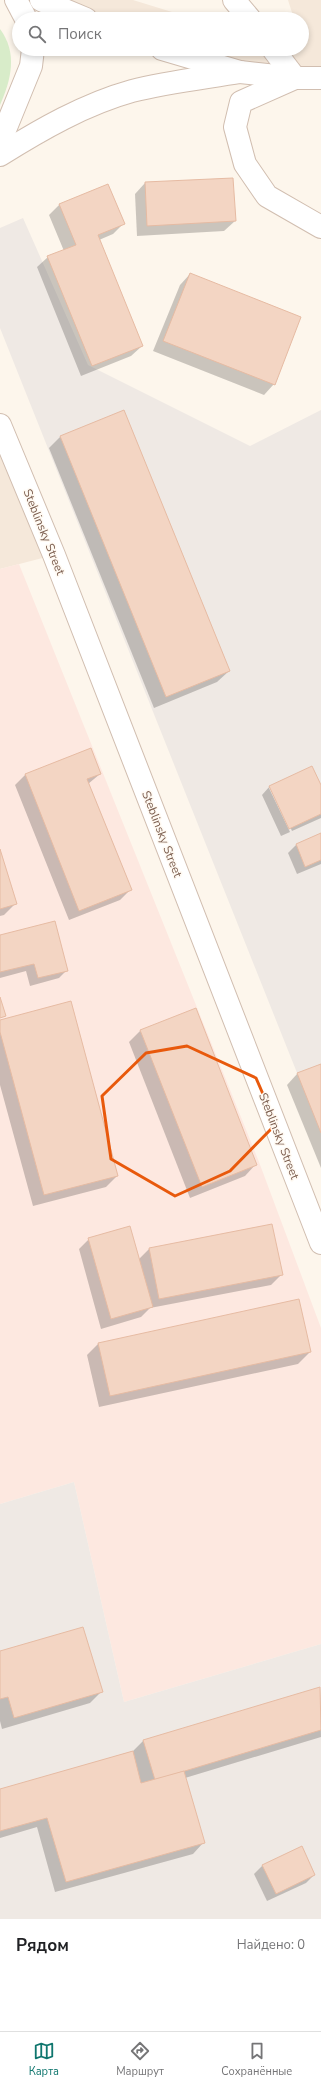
<!DOCTYPE html>
<html lang="ru">
<head>
<meta charset="utf-8">
<style>
	:root { --surface:#fff; --page:#f2f2f2; --text:#202124; --muted:#757577; --line:#e0e0e0; --accent:#0f766e }
	body { margin:0; font-family:"Nunito Sans",sans-serif; background:var(--page); color:var(--text) }
	.list { margin:0; padding:0; list-style:none }
	h2 { display:flex; justify-content:space-between; align-items:center; height:52px; margin:0; padding:0 16px; font-size:17px }
	h2 small { font-size:13px; font-weight:400; color:var(--muted) }
	.icon { flex:none; width:22px; height:22px; fill:none; stroke:currentColor; stroke-width:2; stroke-linecap:round; stroke-linejoin:round }
	.map { position:relative; flex:none; width:321px; height:1919px; overflow:hidden }
	.search { position:absolute; background:var(--surface); box-shadow:0 2px 6px #0003; left:12px; right:12px; top:12px; height:44px; display:flex; align-items:center; gap:10px; box-sizing:border-box; padding:0 14px; border-radius:22px; color:var(--muted); font-size:15px }
	.sheet { height:112px; background:var(--surface) }
	nav { display:flex; justify-content:space-around; align-items:center; box-sizing:border-box; height:56px; border-top:1px solid var(--line); background:var(--surface); font-size:11px; color:var(--muted) }
	nav a { display:grid; justify-items:center; gap:2px }
	nav .on { color:var(--accent) }
	.map>svg:first-child { display:block }
	.residential { fill:#f5e8da }
	.commercial { fill:#fde8e0 }
	.industrial { fill:#efe9e4 }
	.green { fill:#d8ecc9 }
	.shadow { fill:#0003 }
	.building { fill:#f3d5c3; stroke:#e6bba3 }
	.lines { fill:none; stroke-linecap:round; stroke-linejoin:round }
	.minor-casing { stroke:#d1beb0; stroke-width:24 }
	.minor { stroke:#fff; stroke-width:22 }
	.marked { fill:none; stroke:#e8590c; stroke-width:3; stroke-linejoin:round }
	.labels { text-anchor:middle; dominant-baseline:central; stroke-width:3; stroke-linejoin:round; paint-order:stroke }
	.street-label { font-size:12px; fill:#7a5c4d; stroke:#fffaf3 }
</style>
</head>
<body>
<div class="map">
<svg width="321" height="1919" viewBox="0 0 321 1919">
	<rect width="100%" height="100%" fill="#fdf6ec"/>
	<g class="residential">
		<polygon points="41,0 133,0 172,12 211,19 86,19"/>
		<polygon points="288,0 321,0 321,78 162,49 302,49 302,19 294,19"/>
		<polygon points="0,425 54,555 0,569"/>
	</g>
	<polygon class="commercial" points="19,564 259,1162 321,1328 321,1644 124,1702 74,1482 0,1504 0,569"/>
	<g class="industrial">
		<polygon points="23,218 88,365 250,446 321,410 321,1133 0,328 0,228"/>
		<polygon points="74,1482 124,1702 321,1644 321,1919 0,1919 0,1504"/>
	</g>
	<path class="green" d="M0,29C18,53 11,80 0,105Z"/>
	<g class="shadow">
		<polygon points="145,183 235,221 224,231 137,236 135,194"/>
		<polygon points="60,204 123,224 113,234 99,240 142,346 131,356 81,376 37,267 48,257 64,251 49,215"/>
		<polygon points="190,274 274,384 264,395 153,351 180,285"/>
		<polygon points="61,436 229,671 217,682 154,708 49,448"/>
		<polygon points="90,749 100,774 88,784 130,890 120,900 69,920 15,785 25,775"/>
		<polygon points="270,786 321,788 321,818 292,831 272,788 269,788 290,832 281,836 262,795"/>
		<polygon points="321,834 321,864 297,874 288,853 296,845"/>
		<polygon points="0,852 15,904 4,915 0,916"/>
		<polygon points="0,936 67,970 59,978 30,986 26,971 0,978"/>
		<polygon points="0,1021 117,1176 106,1187 33,1206 0,1085"/>
		<polygon points="140,1031 256,1164 245,1176 190,1198 129,1042"/>
		<polygon points="321,1065 321,1168 287,1085 297,1074"/>
		<polygon points="89,1239 138,1260 149,1249 282,1274 271,1285 150,1308 141,1317 101,1329 79,1249"/>
		<polygon points="99,1343 310,1352 298,1364 99,1407 87,1355"/>
		<polygon points="0,1652 101,1692 90,1703 2,1729 0,1721"/>
		<polygon points="320,1688 321,1737 185,1778 203,1843 193,1854 55,1892 37,1827 0,1838 0,1790 133,1751 143,1741"/>
		<polygon points="301,1847 314,1875 306,1883 267,1901 254,1874 262,1866"/>
	</g>
	<g class="building">
		<polygon points="233,178 236,221 147,226 145,182"/>
		<polygon points="108,184 125,224 98,235 143,346 92,366 47,256 76,245 59,204"/>
		<polygon points="190,273 301,317 275,385 163,341"/>
		<polygon points="124,410 230,671 166,697 60,436"/>
		<polygon points="91,748 101,774 87,779 132,890 79,911 25,774"/>
		<polygon points="312,766 321,785 321,814 289,829 269,786"/>
		<polygon points="321,833 321,860 305,867 296,844"/>
		<polygon points="0,849 17,904 0,909"/>
		<polygon points="55,921 68,971 38,978 34,964 0,972 0,935"/>
		<polygon points="0,997 6,1016 0,1018"/>
		<polygon points="71,1001 118,1176 44,1195 0,1032 0,1020"/>
		<polygon points="196,1008 257,1165 202,1187 140,1030"/>
		<polygon points="321,1064 321,1133 297,1073"/>
		<polygon points="272,1224 283,1275 159,1299 149,1248"/>
		<polygon points="130,1226 153,1307 111,1319 88,1238"/>
		<polygon points="299,1299 311,1352 110,1396 98,1343"/>
		<polygon points="83,1627 103,1692 14,1718 8,1697 0,1699 0,1651"/>
		<polygon points="320,1687 321,1730 155,1780 143,1740"/>
		<polygon points="133,1751 141,1783 184,1771 205,1843 66,1882 47,1818 0,1831 0,1789"/>
		<polygon points="302,1846 315,1875 276,1894 262,1865"/>
	</g>
	<g class="lines">
		<g class="minor-casing">
			<g id="minor">
				<polyline points="16,0 26,19"/>
				<polyline points="41,0 86,19"/>
				<polyline points="234,0 250,19"/>
				<polyline points="162,49 240,72 295,78 321,78"/>
				<polyline points="273,49 295,78"/>
				<polyline points="295,78 241,102 235,127 245,164 267,196 321,227"/>
				<polyline points="0,142 31,66 33,49"/>
				<path d="M0,155C40,130 85,104 132,91C167,82 204,78 240,72"/>
				<polyline points="0,425 54,555 321,1243"/>
			</g>
		</g>
		<use href="#minor" class="minor"/>
	</g>
	<path class="marked" d="M187,1046L256,1078L276,1124L230,1171L175,1196L111,1159L102,1096L146,1053Z"/>
	<g class="labels">
		<g class="street-label">
			<text transform="translate(44 532) rotate(68)">Steblinsky Street</text>
			<text transform="translate(162 834) rotate(69)">Steblinsky Street</text>
			<text transform="translate(279 1136) rotate(69)">Steblinsky Street</text>
		</g>
	</g>
</svg>
<div class="search"><svg class="icon" aria-label="search" viewBox="0 0 24 24"><circle cx="10" cy="10" r="6"/><path d="M15 15l6 6"/></svg>Поиск</div>
</div>
<section class="sheet">
<h2>Рядом<small>Найдено: 0</small></h2>
<ul class="list">
</ul>
</section>
<nav>
<a class="on"><svg class="icon" aria-label="map" viewBox="0 0 24 24"><path d="M3 6l6-2 6 2 6-2v14l-6 2-6-2-6 2zM9 4v14M15 6v14"/></svg>Карта</a>
<a><svg class="icon" aria-label="directions" viewBox="0 0 24 24"><path d="M12 3l9 9-9 9-9-9zM9 14v-3h6M13 9l2 2-2 2"/></svg>Маршрут</a>
<a><svg class="icon" aria-label="saved" viewBox="0 0 24 24"><path d="M7 4h10v16l-5-4-5 4z"/></svg>Сохранённые</a>
</nav>
</body>
</html>
